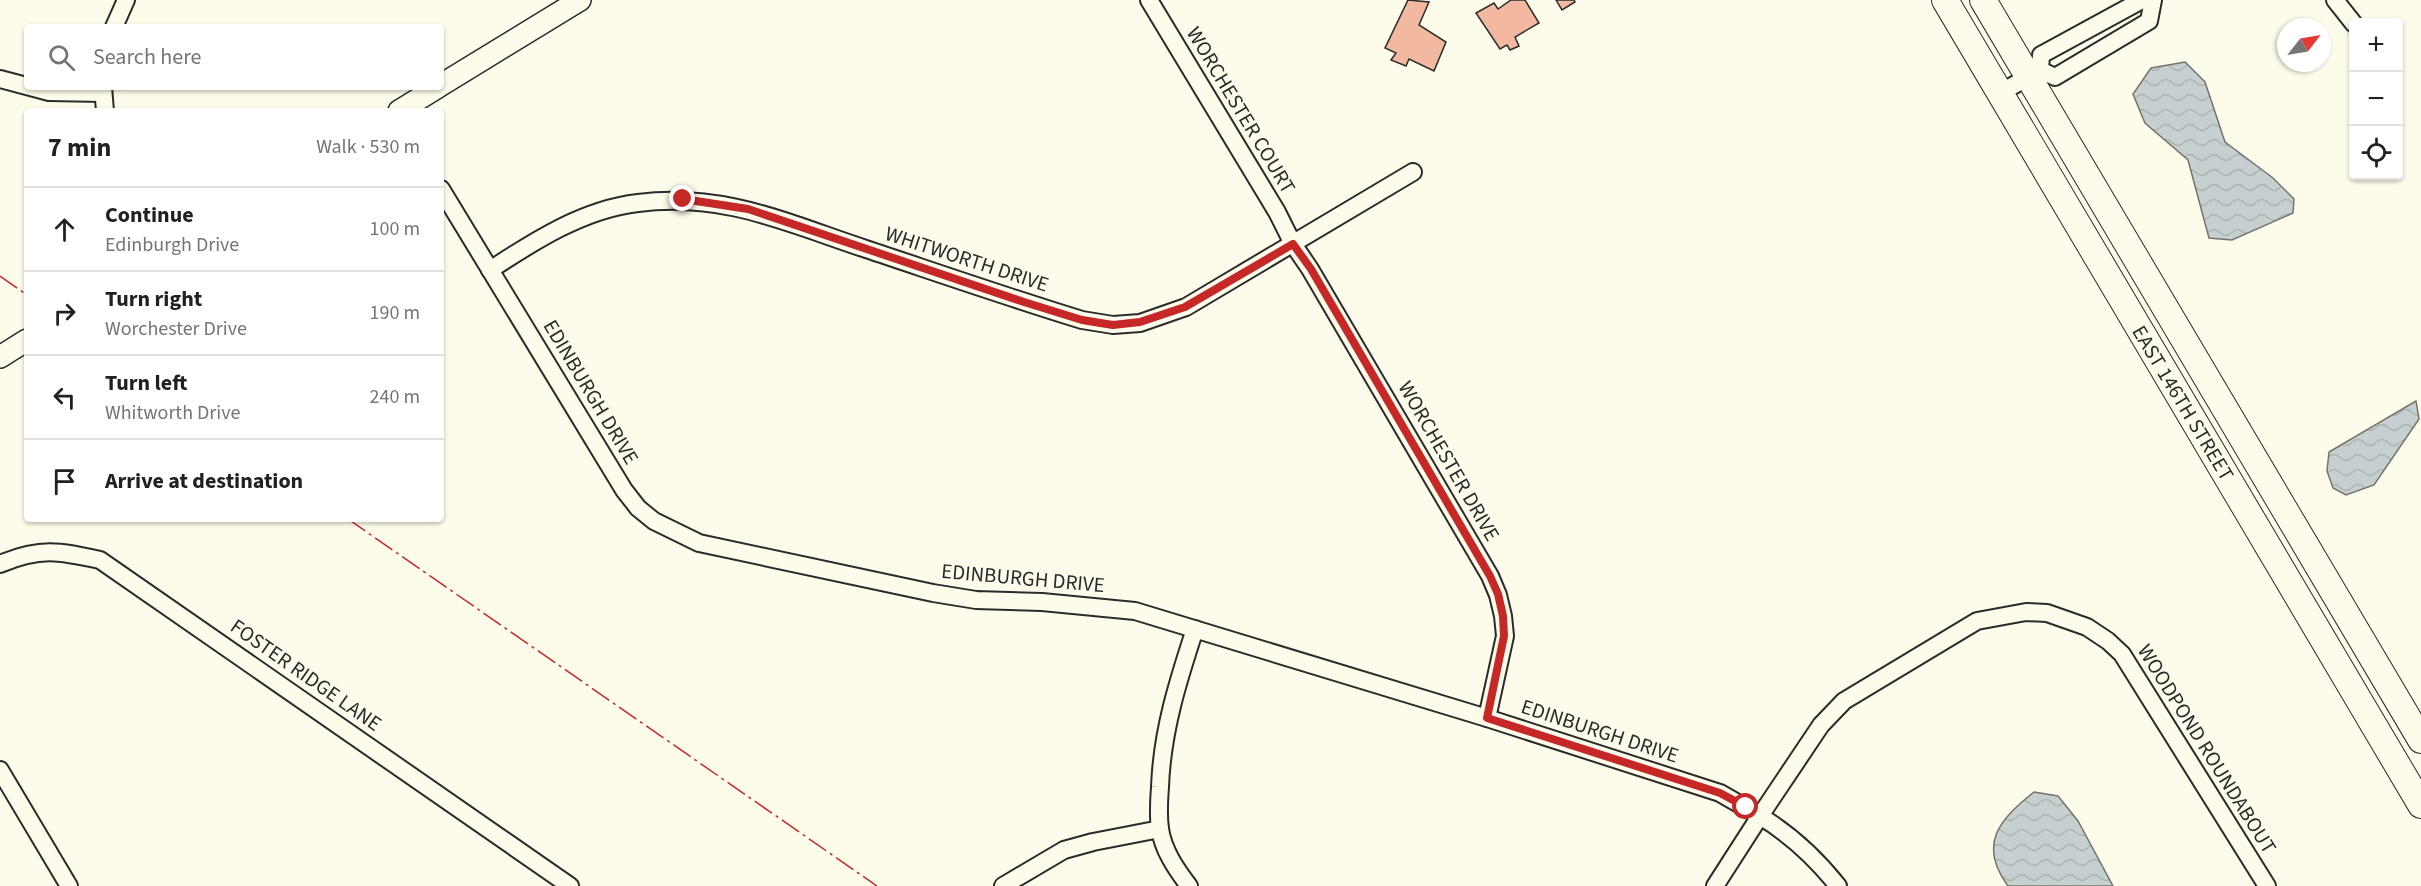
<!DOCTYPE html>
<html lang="en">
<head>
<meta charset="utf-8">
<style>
	:root { --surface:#fff; --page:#f2f2f2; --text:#202124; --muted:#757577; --line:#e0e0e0 }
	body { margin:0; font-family:"Source Sans 3",sans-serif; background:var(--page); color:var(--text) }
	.controls { position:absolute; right:18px; top:18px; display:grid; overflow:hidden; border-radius:6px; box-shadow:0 2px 4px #0004 }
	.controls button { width:54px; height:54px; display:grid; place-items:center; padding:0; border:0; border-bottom:2px solid var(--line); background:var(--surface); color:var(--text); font:30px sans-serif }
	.compass { position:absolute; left:2277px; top:18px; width:54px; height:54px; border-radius:50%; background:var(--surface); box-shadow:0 2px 4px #0004; rotate:59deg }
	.stop { position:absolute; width:18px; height:18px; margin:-14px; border:4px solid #c62828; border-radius:50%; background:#fff }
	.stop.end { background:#c62828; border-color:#fff; box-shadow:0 2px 6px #0008 }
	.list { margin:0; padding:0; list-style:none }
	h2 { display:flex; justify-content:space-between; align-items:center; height:78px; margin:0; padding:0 24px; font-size:26px }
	h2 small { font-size:20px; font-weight:400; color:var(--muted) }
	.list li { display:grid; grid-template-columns:39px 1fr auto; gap:18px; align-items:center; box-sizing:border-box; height:84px; padding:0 24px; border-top:2px solid var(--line) }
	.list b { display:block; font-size:22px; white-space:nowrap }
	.list p { margin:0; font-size:20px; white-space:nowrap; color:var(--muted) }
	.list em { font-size:20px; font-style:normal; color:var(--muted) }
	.icon { flex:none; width:33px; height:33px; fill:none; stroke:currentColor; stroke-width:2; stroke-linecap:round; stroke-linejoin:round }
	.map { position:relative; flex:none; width:2421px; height:886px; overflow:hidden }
	.search { position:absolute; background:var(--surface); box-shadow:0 2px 4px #0004; left:24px; top:24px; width:420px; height:66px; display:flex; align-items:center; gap:15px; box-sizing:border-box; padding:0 21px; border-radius:6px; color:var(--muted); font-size:22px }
	.panel { position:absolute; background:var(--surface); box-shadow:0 2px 4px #0004; left:24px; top:108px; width:420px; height:414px; border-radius:6px }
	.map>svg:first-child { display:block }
	.water { fill:url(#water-waves); stroke:#74746e; stroke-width:1.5 }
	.building { fill:#f2b8a0; stroke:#2b2b2b; stroke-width:1.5 }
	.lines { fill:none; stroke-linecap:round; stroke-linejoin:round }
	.minor-casing { stroke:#2b2b2b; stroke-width:20 }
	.tertiary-casing { stroke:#2b2b2b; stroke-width:24 }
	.primary-casing { stroke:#2b2b2b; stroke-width:28 }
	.minor { stroke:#fdfbea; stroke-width:16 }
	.tertiary { stroke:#fdfbea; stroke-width:21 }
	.primary { stroke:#fdfbea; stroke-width:26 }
	.power { stroke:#c62828; stroke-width:1.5; stroke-dasharray:21 4.5 3 4.5; stroke-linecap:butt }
	.route { stroke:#c62828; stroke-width:8 }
	.labels { text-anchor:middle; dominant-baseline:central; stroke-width:4.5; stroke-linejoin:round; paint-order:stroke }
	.street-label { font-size:21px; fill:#2b2b2b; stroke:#fdfbea }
</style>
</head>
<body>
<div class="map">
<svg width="2421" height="886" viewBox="0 0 2421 886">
	<defs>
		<pattern id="water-waves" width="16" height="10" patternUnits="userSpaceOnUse" patternTransform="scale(1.5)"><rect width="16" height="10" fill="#c7d0d0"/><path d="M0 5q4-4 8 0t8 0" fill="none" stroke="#abb3b3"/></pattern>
	</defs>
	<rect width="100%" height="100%" fill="#fdfbea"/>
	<g class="water">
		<polygon points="2185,62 2205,82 2225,142 2273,178 2294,199 2293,213 2232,240 2209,238 2188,160 2145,123 2133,94 2151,68"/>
		<polygon points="2416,401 2419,419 2374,485 2346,495 2333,488 2327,471 2329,452"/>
		<path d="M2034,792L2058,796L2078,821L2113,886H2008C1977,844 2000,819 2034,792Z"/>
	</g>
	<g class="building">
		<polygon points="1408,0 1429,2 1419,25 1446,42 1434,71 1409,59 1406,66 1391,60 1396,53 1385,48"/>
		<polygon points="1511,0 1525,0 1539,23 1515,37 1519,46 1510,50 1507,45 1500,49 1476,13 1494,3 1498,9"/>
		<polygon points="1556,0 1574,0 1575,2 1562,10"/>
	</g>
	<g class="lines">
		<g class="minor-casing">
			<g id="minor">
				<polyline points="1149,0 1277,212 1293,244 1310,269 1490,576 1498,595 1503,616 1505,636 1487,718"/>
				<polyline points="2335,0 2354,24"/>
				<polyline points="114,27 126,0"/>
				<polyline points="2040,70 2055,77 2149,21 2153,0"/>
				<polyline points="2040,70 2041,55 2142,0"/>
				<polyline points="0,79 49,92 103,93"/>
				<polyline points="103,87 105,111"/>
				<polyline points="2000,93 2037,72"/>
				<polyline points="441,189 624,490 638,508 654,521 699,543 933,593 976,600 1042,602 1135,611 1487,718 1720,793 1760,816 1715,886"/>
				<path d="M490,270C534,241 584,209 638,203C723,192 787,223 866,249C938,273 1010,298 1082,320L1113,325L1140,323L1186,307L1413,172"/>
				<path d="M0,564C40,547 59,551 100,560L570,886"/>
				<polyline points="0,770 69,886"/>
				<polyline points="1003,886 1064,850 1093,842 1160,829"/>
				<path d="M1189,886C1176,869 1163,850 1160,829C1158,815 1159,800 1160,787C1162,731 1178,681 1195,629"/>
				<path d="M1838,886C1815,857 1791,835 1760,816L1821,725L1844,701L1977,621L2026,612L2047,613L2087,627L2108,641L2122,654L2267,886"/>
			</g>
		</g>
		<g class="tertiary-casing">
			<g id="tertiary">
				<polyline points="441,85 580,0"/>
				<polyline points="399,111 438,87"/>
				<polyline points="0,357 27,340"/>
			</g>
		</g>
		<g class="primary-casing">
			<g id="primary">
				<polyline points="1945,0 2421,805"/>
				<polyline points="1983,0 2421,740"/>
			</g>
		</g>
		<use href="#minor" class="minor"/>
		<use href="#tertiary" class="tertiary"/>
		<use href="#primary" class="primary"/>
		<g class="power">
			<polyline points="0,276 27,295"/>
			<polyline points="348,519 877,886"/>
		</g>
	</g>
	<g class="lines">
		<polyline class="route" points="683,199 748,209 1024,302 1082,320 1113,325 1140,322 1185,307 1293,244 1311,269 1490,576 1498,594 1503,616 1504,636 1487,718 1720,793 1746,807"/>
	</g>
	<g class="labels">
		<g class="street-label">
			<text transform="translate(1241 110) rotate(59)">WORCHESTER COURT</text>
			<text transform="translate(967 259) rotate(18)">WHITWORTH DRIVE</text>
			<text transform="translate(591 392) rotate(59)">EDINBURGH DRIVE</text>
			<text transform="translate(2183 403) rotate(59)">EAST 146TH STREET</text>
			<text transform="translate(1449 461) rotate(60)">WORCHESTER DRIVE</text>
			<text transform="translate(1023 578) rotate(5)">EDINBURGH DRIVE</text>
			<text transform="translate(306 675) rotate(35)">FOSTER RIDGE LANE</text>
			<text transform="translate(1600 731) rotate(18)">EDINBURGH DRIVE</text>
			<text transform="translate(2207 749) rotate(58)">WOODPOND ROUNDABOUT</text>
		</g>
	</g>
</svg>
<div class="controls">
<button>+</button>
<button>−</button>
<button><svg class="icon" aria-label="locate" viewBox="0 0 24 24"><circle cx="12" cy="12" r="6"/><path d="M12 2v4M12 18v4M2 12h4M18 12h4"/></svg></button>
</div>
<svg class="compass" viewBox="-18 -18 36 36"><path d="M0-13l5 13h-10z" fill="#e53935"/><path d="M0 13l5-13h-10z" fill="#757577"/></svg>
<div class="stop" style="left:1746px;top:807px"></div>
<div class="stop end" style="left:683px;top:199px"></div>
<div class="search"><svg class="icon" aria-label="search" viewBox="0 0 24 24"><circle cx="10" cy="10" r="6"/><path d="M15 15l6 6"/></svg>Search here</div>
<section class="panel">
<h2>7 min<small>Walk · 530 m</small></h2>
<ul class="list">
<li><svg class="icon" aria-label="ahead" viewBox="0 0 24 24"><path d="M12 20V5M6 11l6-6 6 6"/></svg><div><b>Continue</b><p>Edinburgh Drive</p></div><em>100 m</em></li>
<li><svg class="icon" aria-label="right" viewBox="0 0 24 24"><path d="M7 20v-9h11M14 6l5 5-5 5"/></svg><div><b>Turn right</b><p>Worchester Drive</p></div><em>190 m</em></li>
<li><svg class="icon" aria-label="left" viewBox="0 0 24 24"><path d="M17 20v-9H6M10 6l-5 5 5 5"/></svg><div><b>Turn left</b><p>Whitworth Drive</p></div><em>240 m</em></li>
<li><svg class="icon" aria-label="arrive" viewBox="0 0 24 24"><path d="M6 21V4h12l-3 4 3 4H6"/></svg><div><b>Arrive at destination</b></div></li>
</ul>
</section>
</div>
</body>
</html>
